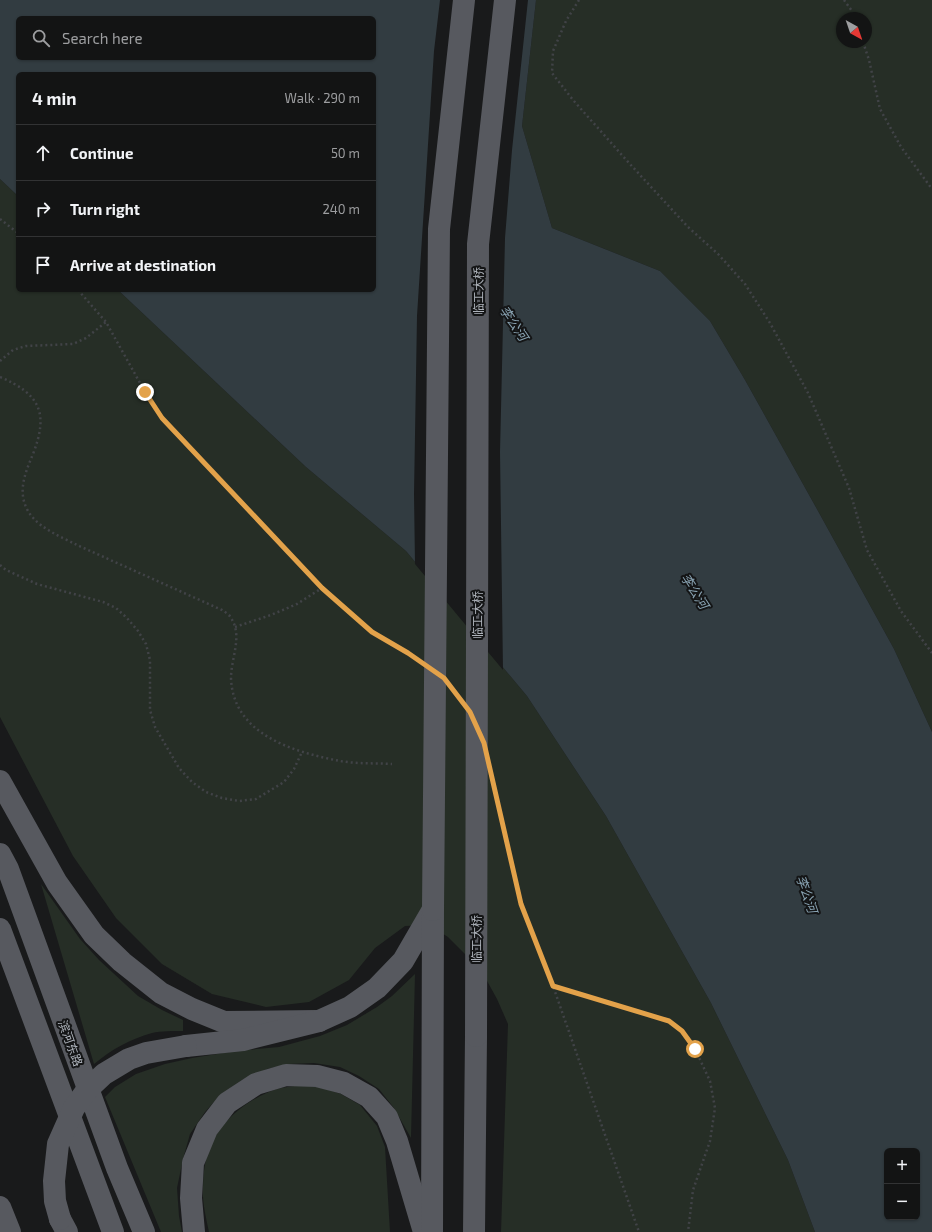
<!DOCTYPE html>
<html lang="en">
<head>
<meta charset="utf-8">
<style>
	:root { --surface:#131414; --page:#1c1d1d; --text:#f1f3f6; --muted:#9d9ea0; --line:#323334 }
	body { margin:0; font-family:"Exo 2","Noto Sans SC",sans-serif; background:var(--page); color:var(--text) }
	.controls { position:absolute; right:12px; bottom:12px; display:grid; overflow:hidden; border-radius:6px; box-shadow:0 1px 3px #0004 }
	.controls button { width:36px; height:36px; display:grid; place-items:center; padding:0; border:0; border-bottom:1px solid var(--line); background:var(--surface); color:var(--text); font:20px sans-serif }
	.compass { position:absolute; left:836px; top:12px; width:36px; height:36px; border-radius:50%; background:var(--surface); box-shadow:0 1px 3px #0004; rotate:140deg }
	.stop { position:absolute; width:12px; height:12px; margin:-9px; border:3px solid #e3a24a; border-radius:50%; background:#fff }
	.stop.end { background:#e3a24a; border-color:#fff; box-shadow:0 1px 4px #0008 }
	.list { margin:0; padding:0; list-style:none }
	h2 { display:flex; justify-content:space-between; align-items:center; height:52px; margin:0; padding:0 16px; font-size:17px }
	h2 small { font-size:13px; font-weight:400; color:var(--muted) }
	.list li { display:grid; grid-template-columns:26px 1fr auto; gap:12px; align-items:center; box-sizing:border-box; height:56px; padding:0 16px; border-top:1px solid var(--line) }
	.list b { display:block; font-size:15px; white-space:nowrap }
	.list em { font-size:13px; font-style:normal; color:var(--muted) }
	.icon { flex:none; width:22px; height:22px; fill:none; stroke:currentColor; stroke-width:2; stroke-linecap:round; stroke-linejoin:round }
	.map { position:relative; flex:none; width:932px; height:1232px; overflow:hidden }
	.search { position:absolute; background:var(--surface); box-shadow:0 1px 3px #0004; left:16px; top:16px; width:360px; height:44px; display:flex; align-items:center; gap:10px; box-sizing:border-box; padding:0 14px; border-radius:6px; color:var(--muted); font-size:15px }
	.panel { position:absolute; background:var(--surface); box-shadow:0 1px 3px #0004; left:16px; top:72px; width:360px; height:220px; border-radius:6px }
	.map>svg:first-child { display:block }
	.green { fill:#262e26; fill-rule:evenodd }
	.water { fill:#323c41; fill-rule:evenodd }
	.pier { fill:#191a1b }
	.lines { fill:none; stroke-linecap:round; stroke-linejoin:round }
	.path { stroke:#414347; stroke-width:2.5; stroke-dasharray:2 3; stroke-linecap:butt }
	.major { stroke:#57595f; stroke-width:22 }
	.major-bridge { stroke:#57595f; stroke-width:22 }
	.route { stroke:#e3a24a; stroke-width:5 }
	.labels { text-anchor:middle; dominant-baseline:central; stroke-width:4; stroke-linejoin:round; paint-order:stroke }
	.street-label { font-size:12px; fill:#adb2ba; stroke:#141516 }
	.water-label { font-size:13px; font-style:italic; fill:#88a2b1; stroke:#141516 }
</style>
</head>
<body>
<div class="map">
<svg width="932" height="1232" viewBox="0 0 932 1232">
	<rect width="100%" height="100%" fill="#191a1b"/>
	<g class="green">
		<path d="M536,0H932V732L894,649L818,511L745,380L710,321L660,271L552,228L522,126ZM842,18H866V42H842Z"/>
		<polygon points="0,179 18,196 18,290 118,290 306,467 406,551 527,696 606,816 711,1003 788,1160 815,1232 501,1232 508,1024 497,999 486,979 469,958 448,937 429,925 405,926 375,948 349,980 309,1002 266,1007 212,994 162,964 116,918 73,856 0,717"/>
		<path d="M41,884L80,939L99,960L138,996L162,1010L183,1020V1031C173,1031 161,1031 152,1033C130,1039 111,1050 94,1064Z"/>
		<polygon points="415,974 411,1138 394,1108 379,1089 359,1076 340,1067 314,1063 289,1064 267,1069 242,1080 220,1095 205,1112 190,1134 183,1159 177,1188 179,1216 182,1232 161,1232 105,1097 115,1087 136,1074 165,1064 192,1058 236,1051 279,1047 320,1036 347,1025 377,1007 392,996"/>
		<path d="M298,1085L319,1087L341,1094L360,1105L377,1126L385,1147L390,1232H209C206,1218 202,1201 203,1187C203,1178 204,1168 206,1159C213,1126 246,1099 277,1089C284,1087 291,1087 298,1085Z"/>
	</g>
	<path class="water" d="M0,0H536L522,126L552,228L660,271L710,321L745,380L818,511L894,649L932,732V1232H815L788,1160L711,1003L606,816L527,696L406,551L306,467L118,290H374V74H18V196L0,179ZM18,18H374V58H18ZM887,1151H917V1217H887Z"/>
	<polygon class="pier" points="440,0 528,0 512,150 505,238 500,452 503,670 415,564 414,494 417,316 434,51"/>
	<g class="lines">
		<g class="path">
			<polyline points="579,0 566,21 553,51 552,73 573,100 629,163 688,227 718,254 745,284 770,323 808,393 849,488 867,550 901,611 932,653"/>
			<polyline points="844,0 852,11 854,18"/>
			<polyline points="863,42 869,60 880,109 901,147 932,189"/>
			<polyline points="0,219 18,233"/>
			<polyline points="78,290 106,322 145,392 162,418 187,445 322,588 372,632 414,658"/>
			<polyline points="0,361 13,350 26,346 73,344 86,338 106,322"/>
			<path d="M0,377C40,394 49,413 33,454C26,471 18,489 26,507C34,526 59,536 77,545L222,610C225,612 230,615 231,618C243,636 231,658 231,678C233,735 294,752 340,761C357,764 375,763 392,764"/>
			<polyline points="0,565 6,570 37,584 103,602 116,608 127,618 138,631 146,644 150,660 150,710 155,727 179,768 192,782 206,792 222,798 239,801 256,799 284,782 294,769 302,752"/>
			<polyline points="235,627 271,615 297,604 322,588"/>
			<polyline points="500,811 521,904 553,986 639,1232"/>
			<polyline points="553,986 669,1021 682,1031 695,1049 710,1081 715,1108 710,1141 693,1190 688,1232"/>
		</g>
		<g class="major">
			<polyline points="0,781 57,883 94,935 122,962 161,993 192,1009 224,1022 319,1021"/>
			<polyline points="0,854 8,869 117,1168 144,1232"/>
			<polyline points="0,929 113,1232"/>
			<polyline points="186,1046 243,1040 319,1021 350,1007 377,988 403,961 432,911"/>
			<polyline points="0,1207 10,1232"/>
			<polyline points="60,1219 67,1232"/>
			<polyline points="194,1232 191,1198 193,1163 207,1129 227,1103 256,1084 286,1075 317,1076 344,1083 369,1097 387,1117 397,1141 424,1232"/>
			<polyline points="432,1232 433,910"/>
			<polyline points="474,1232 476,1036"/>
		</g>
		<g class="major-bridge">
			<polyline points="433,910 439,229 464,0"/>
			<polyline points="476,1036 478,244 505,0"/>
			<polyline points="60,1219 55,1201 54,1181 58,1144 74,1108 87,1090 104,1074 129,1059 146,1053 186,1046"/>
		</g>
	</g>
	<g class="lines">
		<polyline class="route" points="145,392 162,418 322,588 372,632 408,653 444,678 470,712 484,743 521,904 553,986 669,1021 682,1031 695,1049"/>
	</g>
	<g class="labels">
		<g class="street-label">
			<text transform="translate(478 291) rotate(-90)">临工大桥</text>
			<text transform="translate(477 615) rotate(-90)">临工大桥</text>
			<text transform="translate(476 939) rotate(-90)">临工大桥</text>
			<text transform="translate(71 1043) rotate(70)">滨河东路</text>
		</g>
		<g class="water-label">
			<text transform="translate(514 323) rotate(56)">李公河</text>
			<text transform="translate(695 591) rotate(57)">李公河</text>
			<text transform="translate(807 894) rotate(71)">李公河</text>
		</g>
	</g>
</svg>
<div class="controls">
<button>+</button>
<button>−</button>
</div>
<svg class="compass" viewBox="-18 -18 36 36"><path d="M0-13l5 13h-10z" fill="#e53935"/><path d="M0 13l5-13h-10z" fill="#9d9ea0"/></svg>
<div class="stop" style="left:695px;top:1049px"></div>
<div class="stop end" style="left:145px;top:392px"></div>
<div class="search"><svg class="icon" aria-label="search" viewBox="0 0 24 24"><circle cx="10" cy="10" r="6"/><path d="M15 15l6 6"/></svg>Search here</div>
<section class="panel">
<h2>4 min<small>Walk · 290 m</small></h2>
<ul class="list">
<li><svg class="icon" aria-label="ahead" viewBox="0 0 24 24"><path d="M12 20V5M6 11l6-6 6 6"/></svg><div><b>Continue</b></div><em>50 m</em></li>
<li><svg class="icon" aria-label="right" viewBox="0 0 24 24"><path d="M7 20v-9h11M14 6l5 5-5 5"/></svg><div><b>Turn right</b></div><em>240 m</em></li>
<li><svg class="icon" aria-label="arrive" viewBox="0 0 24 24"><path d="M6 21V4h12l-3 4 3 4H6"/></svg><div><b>Arrive at destination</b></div></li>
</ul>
</section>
</div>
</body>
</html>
